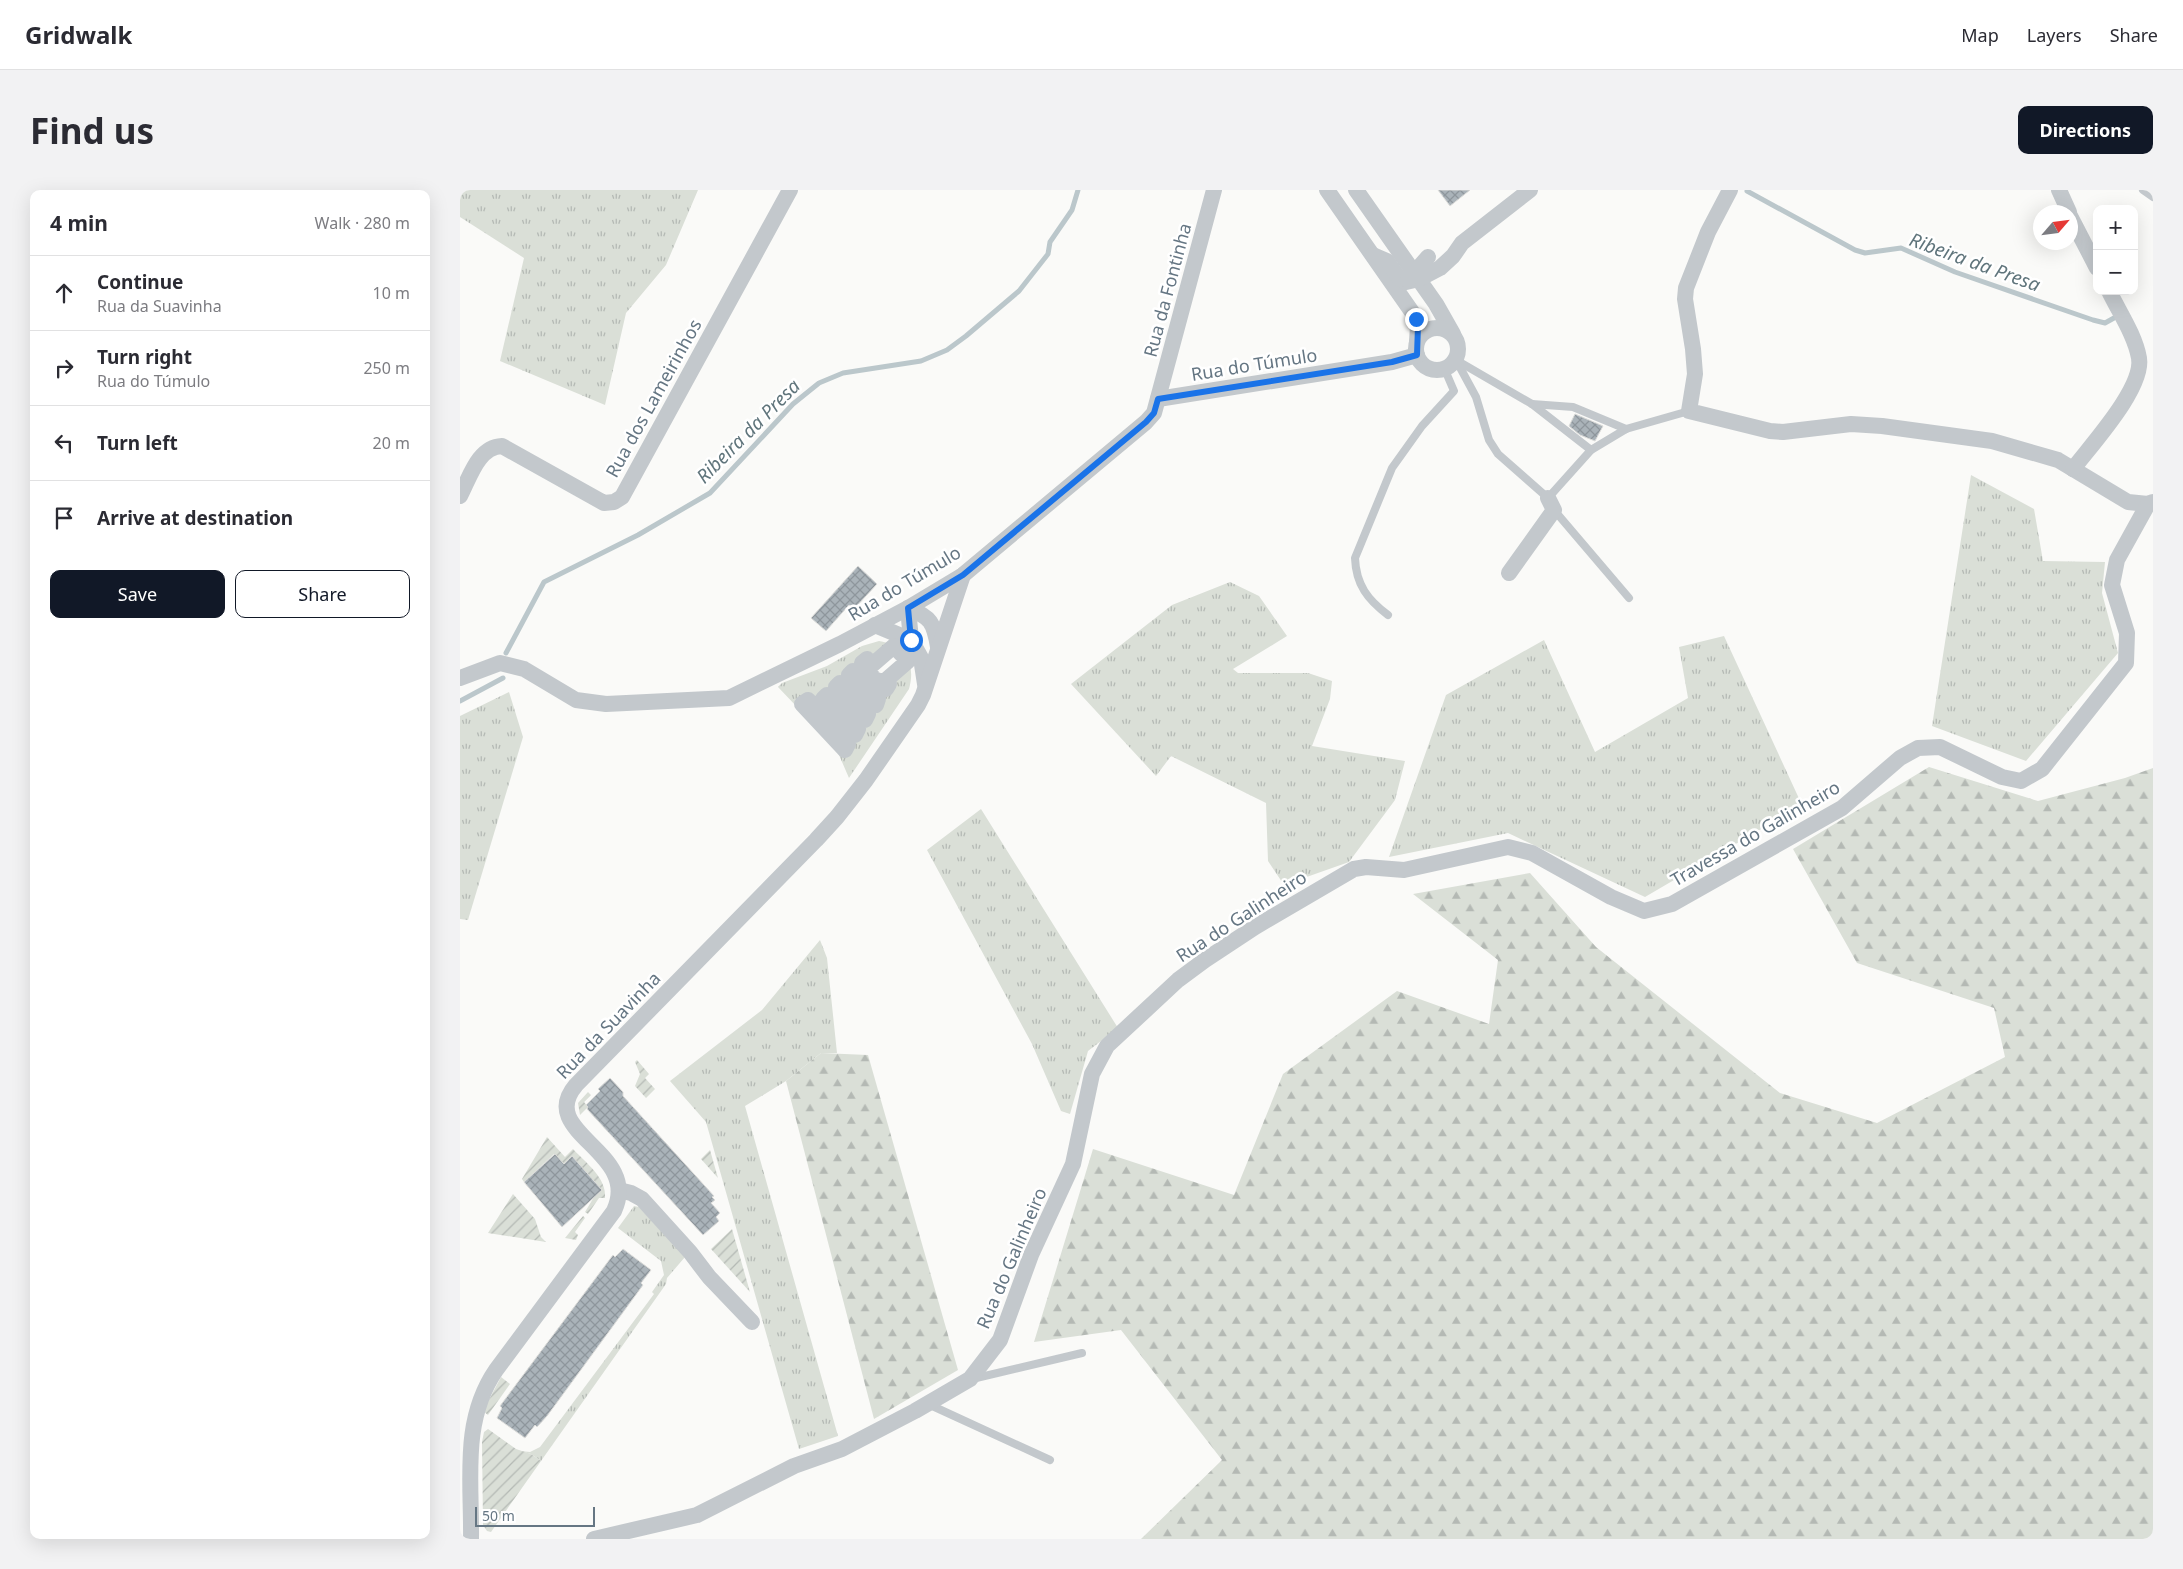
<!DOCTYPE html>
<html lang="en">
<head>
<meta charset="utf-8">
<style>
	:root { --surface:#fff; --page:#f2f2f3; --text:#2b2b33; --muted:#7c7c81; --line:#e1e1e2; --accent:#111827 }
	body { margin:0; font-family:"Noto Sans",sans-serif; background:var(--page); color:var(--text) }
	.controls { position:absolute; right:15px; top:15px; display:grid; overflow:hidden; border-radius:10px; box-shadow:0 5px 20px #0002 }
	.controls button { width:45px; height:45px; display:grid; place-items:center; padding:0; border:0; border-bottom:1px solid var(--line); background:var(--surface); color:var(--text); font:25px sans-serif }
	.compass { position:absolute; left:1573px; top:15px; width:45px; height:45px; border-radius:50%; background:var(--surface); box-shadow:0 5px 20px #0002; rotate:62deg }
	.scale { position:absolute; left:15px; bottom:12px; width:120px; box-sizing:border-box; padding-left:5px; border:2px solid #657683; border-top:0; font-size:14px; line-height:18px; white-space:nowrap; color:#657683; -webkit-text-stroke:4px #fff; paint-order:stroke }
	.stop { position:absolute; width:15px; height:15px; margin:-11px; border:4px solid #1a73e8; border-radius:50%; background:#fff }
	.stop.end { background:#1a73e8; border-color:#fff; box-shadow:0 1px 5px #0008 }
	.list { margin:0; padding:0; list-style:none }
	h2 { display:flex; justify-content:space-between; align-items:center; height:65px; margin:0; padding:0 20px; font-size:21px }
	h2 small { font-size:16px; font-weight:400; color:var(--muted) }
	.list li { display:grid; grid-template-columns:32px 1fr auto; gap:15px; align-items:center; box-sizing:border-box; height:75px; padding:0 20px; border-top:1px solid var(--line) }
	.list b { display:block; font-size:19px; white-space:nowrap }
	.list p { margin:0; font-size:16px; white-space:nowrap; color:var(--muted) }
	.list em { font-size:16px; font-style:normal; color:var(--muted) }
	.actions { display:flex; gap:10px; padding:15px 20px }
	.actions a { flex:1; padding:11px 0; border:1px solid var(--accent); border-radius:10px; text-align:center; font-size:18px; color:var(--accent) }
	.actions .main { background:var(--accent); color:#fff }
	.icon { flex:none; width:28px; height:28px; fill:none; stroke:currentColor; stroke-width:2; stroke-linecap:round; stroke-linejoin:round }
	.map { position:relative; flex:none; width:1693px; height:1349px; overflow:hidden; border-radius:10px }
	header { display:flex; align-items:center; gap:30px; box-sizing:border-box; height:70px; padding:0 25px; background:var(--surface); border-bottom:1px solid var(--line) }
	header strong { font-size:24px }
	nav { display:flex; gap:28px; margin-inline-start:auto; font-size:18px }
	.intro { display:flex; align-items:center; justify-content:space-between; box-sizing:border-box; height:120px; padding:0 30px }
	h1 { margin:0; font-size:35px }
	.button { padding:12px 22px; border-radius:10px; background:var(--accent); color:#fff; font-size:18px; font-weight:700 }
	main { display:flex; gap:30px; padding:0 30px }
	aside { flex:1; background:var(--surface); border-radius:10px; box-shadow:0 5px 20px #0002 }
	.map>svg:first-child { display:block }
	.grass { fill:url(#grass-tufts); fill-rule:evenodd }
	.forest { fill:url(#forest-firs) }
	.garden { fill:url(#garden-furrows) }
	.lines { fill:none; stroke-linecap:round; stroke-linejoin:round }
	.stream { stroke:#bbc7cb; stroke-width:5 }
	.building { fill:url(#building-cross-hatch); stroke:#dcdcda }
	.lane { stroke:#c3c8cc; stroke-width:8 }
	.street { stroke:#c3c8cc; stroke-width:16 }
	.route { stroke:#1a73e8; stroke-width:6 }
	.labels { text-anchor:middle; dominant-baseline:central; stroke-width:5; stroke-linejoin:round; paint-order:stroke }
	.street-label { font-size:18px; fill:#657683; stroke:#fff }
	.water-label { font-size:19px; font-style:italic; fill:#60757c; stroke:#fff }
</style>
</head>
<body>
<header>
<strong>Gridwalk</strong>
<nav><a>Map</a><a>Layers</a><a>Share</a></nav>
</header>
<div class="intro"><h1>Find us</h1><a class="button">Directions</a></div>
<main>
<aside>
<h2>4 min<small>Walk · 280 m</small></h2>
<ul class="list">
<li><svg class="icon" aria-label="ahead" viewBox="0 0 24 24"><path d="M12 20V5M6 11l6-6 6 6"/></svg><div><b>Continue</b><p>Rua da Suavinha</p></div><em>10 m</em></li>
<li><svg class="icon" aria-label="right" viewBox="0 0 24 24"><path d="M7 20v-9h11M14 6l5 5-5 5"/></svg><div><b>Turn right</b><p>Rua do Túmulo</p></div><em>250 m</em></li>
<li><svg class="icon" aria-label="left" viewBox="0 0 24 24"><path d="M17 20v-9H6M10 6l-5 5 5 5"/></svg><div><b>Turn left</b></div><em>20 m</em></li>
<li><svg class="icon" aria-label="arrive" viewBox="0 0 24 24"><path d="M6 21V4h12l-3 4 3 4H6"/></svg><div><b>Arrive at destination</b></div></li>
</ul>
<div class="actions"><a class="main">Save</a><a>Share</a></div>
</aside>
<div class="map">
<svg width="1693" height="1349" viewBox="0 0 1693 1349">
	<defs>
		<pattern id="grass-tufts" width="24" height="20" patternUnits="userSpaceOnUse" patternTransform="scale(1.25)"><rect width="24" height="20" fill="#dadfd7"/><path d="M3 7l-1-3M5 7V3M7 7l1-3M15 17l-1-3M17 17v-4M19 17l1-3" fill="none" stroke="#b4b9b4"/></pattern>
		<pattern id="forest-firs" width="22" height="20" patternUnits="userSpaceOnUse" patternTransform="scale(1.25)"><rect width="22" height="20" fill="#dadfd7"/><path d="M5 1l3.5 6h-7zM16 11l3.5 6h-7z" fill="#b4b9b4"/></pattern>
		<pattern id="garden-furrows" width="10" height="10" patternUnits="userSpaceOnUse" patternTransform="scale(1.25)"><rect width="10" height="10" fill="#dadfd7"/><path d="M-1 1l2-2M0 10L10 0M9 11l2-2" fill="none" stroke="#b4b9b4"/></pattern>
		<pattern id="building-cross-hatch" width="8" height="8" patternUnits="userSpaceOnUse" patternTransform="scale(1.25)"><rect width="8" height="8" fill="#aab3b9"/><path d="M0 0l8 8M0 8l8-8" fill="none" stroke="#8e969c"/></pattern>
	</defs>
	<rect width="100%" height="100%" fill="#fafaf8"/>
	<g class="grass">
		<polygon points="0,0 238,0 206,75 166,123 145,215 40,171 64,68 0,27"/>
		<polygon points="1511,285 1574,319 1583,371 1645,372 1642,403 1658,463 1566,571 1472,536"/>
		<polygon points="770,392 799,406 827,446 773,479 778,483 848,483 872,491 870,509 852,556 945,571 935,610 889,672 824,695 808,671 806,613 711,566 696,586 611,494 712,415"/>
		<polygon points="1264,446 1342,615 1185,707 1048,643 929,667 986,505 1084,450 1135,562 1228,508 1219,457"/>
		<path d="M419,451C446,455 456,474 449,499L389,588L376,558L318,497L322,493L367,476L402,456ZM434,456L448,471L384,559L397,495Z"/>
		<polygon points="49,502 63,547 8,730 0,729 0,526"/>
		<polygon points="521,619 658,838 628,861 610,924 601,921 572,854 467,660"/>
		<polygon points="360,750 367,768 377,863 361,863 326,891 285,916 378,1246 339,1259 246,932 210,891 302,820"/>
		<polygon points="174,1016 179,1017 225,1067 207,1088 206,1094 81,1271 71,1264 60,1261 70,1262 80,1257 194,1104 192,1102 204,1085 201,1071 158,1038"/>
	</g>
	<g class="forest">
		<polygon points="1469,577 1578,611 1665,588 1693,578 1693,1349 681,1349 762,1270 661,1140 574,1152 633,959 774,1005 823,884 937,801 1029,834 1038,770 953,704 1070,683 1136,757 1320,903 1417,933 1545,867 1534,818 1397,773 1333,659"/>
		<polygon points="361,863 408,865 498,1180 414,1229 326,891"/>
	</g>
	<g class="garden">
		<polygon points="177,870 189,884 185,888 195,899 186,908 175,896 180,884 175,872"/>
		<polygon points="128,902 131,905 124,912 128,917 120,925 118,913"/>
		<path d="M87,947L105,967L113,959C126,973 147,988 145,1008H139L128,1024L125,1022L134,1007L142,1000L112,967L104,974L94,964L64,992L62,989Z"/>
		<polygon points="250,960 258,988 241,969"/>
		<polygon points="53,1004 75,1029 81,1047 86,1052 28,1043"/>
		<polygon points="123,1026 125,1028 115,1042 118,1045 116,1050 105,1048"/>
		<polygon points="272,1039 290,1102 251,1059"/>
		<polygon points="41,1187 50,1194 28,1225 23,1221"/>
		<polygon points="28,1239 56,1259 71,1264 81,1271 31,1342 27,1341 23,1335 22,1252 24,1242"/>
	</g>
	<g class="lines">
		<g class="stream">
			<polyline points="1287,1 1395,60 1405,63 1441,58 1495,82 1633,130 1645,133 1654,128"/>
			<polyline points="46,463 84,392 178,345 250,303 333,214 359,193 383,183 461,171 487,160 506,146 559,101 588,64 590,52 612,20 618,0"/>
			<polyline points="0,511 43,488"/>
		</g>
	</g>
	<g class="building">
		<polygon points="978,0 1010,0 990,16"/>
		<polygon points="1115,224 1143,236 1135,251 1120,245 1109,236"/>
		<polygon points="398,376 417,394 394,419 389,415 366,441 351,428"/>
		<polygon points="150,888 163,902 163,906 254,1006 252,1007 255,1010 251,1013 260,1023 256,1027 259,1031 243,1045 127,919 128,917 126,915 140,901 138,899"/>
		<polygon points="95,964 104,974 112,966 142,1000 102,1037 64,992"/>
		<polygon points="163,1059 191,1080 181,1093 183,1095 87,1226 77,1237 75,1235 65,1248 37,1228 42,1218 40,1216 153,1065 155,1067"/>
	</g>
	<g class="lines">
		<g class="lane">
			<polyline points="1683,0 1693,7"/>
			<polyline points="996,170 1016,207 1029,250 1038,264 1088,308 1131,260 1166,239 1229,221"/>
			<polyline points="996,170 1072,214 1131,260"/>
			<polyline points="1072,214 1113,217 1166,239"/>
			<polyline points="1094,320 1169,408"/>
			<path d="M928,425C908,410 896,395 895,368L932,278L962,236L994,201L985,180"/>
			<polyline points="512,1189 622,1163"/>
			<polyline points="468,1214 590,1270"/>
		</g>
		<g class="street">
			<polyline points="867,0 952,122 958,136 957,151"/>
			<polyline points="896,0 976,114 993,144"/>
			<polyline points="1270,0 1248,42 1226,98 1225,109 1233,159 1235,184 1229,221 1310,241 1323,242 1391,234 1422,236 1532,251 1598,270 1668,312 1688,314 1693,312"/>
			<polyline points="1599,0 1609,22"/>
			<polyline points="1610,26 1637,78"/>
			<polyline points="913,65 927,71 939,88 946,92 959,89 980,78 993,66 1002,53 1070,0"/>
			<polyline points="948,90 968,67"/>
			<circle cx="977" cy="159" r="21"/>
			<polyline points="698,209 932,172 957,165"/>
			<path d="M1613,279C1631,255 1684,198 1679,168C1675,145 1659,122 1649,101"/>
			<path d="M0,306C10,287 18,257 42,256L144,313L154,312L162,307L330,0"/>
			<polyline points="1049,383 1094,320 1088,308"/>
			<polyline points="415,435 451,450"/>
			<polygon points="434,456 448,471 425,491 429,494 426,499 417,490 408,498 418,509 416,515 404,502 396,510 408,524 405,530 391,515 383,523 398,539 395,545 379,528 371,536 388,554 385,560 342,514 348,510 361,524 369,517 363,509 367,505 375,514 384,506 376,497 380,493 388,503 397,495 389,485 393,481 402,491 411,483 402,473 407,469 412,475"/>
			<polyline points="0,488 40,473 64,479 116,510 146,514 269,508 380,454 448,418 503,385 686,232 694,223 754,0"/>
			<path d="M465,494L461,468L451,450L448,418C471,427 474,433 478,457"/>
			<polyline points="159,1000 171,1003 182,1009 230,1062 249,1087 292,1132"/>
			<path d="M11,1349C12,1291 1,1231 36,1180L154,1021C182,961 75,943 116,895L356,650L377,627L406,590L458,515L463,505L503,385"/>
			<polyline points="134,1349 237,1325 334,1276 382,1259 455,1221 510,1189 540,1150 571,1065 613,974 632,884 647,856 718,790 745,770 795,737 894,679 906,677 944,680 1048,657 1072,663 1151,707 1184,721 1212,714 1382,618 1440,568 1458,558 1480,557 1542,587 1561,591 1582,579 1666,473 1667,443 1652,395 1657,370 1688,314"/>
		</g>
	</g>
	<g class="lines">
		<polyline class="route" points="451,450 448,418 503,385 686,232 694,223 698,209 932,172 957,165 958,136 956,129"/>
	</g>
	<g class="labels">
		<g class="street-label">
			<text transform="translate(707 100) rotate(-75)">Rua da Fontinha</text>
			<text transform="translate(794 174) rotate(-9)">Rua do Túmulo</text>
			<text transform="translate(193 208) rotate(-61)">Rua dos Lameirinhos</text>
			<text transform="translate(444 393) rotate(-31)">Rua do Túmulo</text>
			<text transform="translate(1295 643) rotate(-30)">Travessa do Galinheiro</text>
			<text transform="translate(781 726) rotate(-33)">Rua do Galinheiro</text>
			<text transform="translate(148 835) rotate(-46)">Rua da Suavinha</text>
			<text transform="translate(551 1068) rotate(-67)">Rua do Galinheiro</text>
		</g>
		<g class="water-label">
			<text transform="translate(1515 72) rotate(20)">Ribeira da Presa</text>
			<text transform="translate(288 241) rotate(-45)">Ribeira da Presa</text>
		</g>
	</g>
</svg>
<div class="controls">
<button>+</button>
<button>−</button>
</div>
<svg class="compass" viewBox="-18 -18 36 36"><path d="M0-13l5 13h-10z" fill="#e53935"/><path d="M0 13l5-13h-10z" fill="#7c7c81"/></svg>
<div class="scale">50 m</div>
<div class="stop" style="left:451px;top:450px"></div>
<div class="stop end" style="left:956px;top:129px"></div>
</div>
</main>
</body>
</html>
